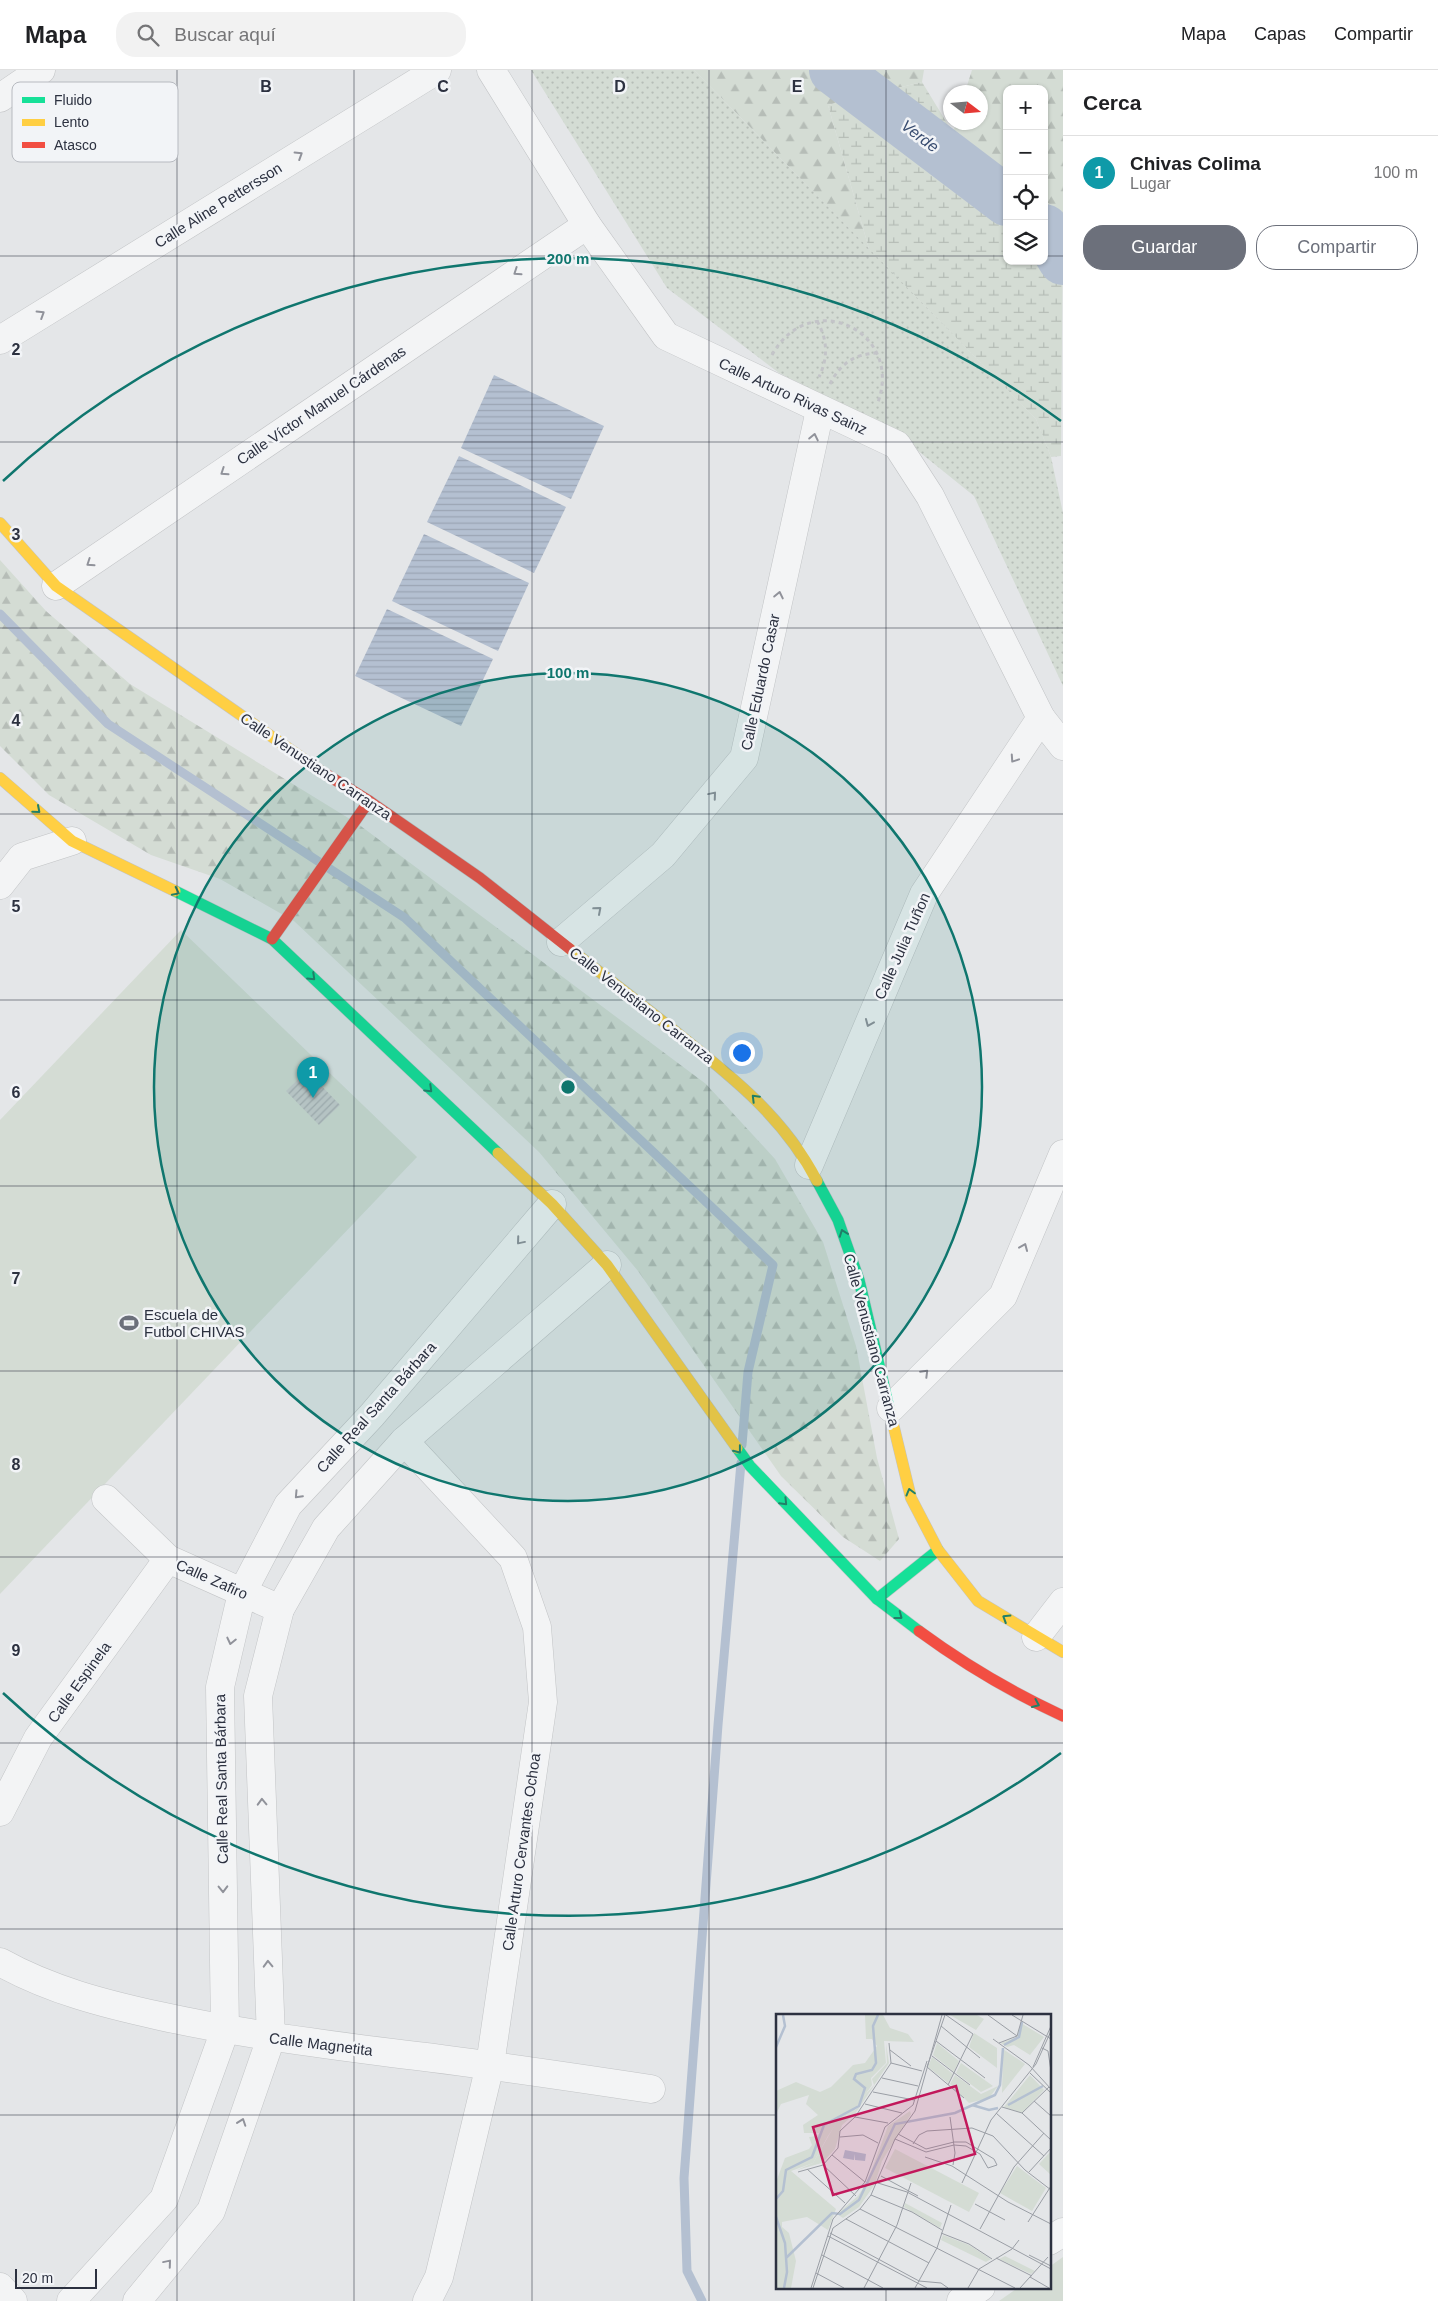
<!DOCTYPE html>
<html lang="es">
<head>
<meta charset="utf-8">
<style>
	:root { --surface:#fff; --page:#f2f2f2; --text:#202124; --muted:#757577; --line:#e0e0e0; --accent:#6c707b }
	body { margin:0; font-family:Helvetica,sans-serif; background:var(--page); color:var(--text) }
	.controls { position:absolute; right:15px; top:15px; display:grid; overflow:hidden; border-radius:10px; box-shadow:0 1px 4px #0004 }
	.controls button { width:45px; height:45px; display:grid; place-items:center; padding:0; border:0; border-bottom:1px solid var(--line); background:var(--surface); color:var(--text); font:25px sans-serif }
	.compass { position:absolute; left:943px; top:15px; width:45px; height:45px; border-radius:50%; background:var(--surface); box-shadow:0 1px 4px #0004; rotate:106deg }
	.scale { position:absolute; left:15px; bottom:12px; width:82px; box-sizing:border-box; padding-left:5px; border:2px solid #2c3140; border-top:0; font-size:14px; line-height:18px; white-space:nowrap; color:#2c3140; -webkit-text-stroke:4px #f2f4f7; paint-order:stroke }
	.you { position:absolute; left:741px; top:982px; width:18px; height:18px; margin:-12px; border:4px solid #fff; border-radius:50%; background:#1a73e8; box-shadow:0 0 0 8px #1a73e833 }
	.badge { display:grid; place-items:center; width:32px; height:32px; border-radius:50%; background:var(--accent); color:#fff; font-size:16px; font-weight:700 }
	.pin { position:absolute; translate:-50% -41px; filter:drop-shadow(0 1px 2px #0008) }
	.pin::after { content:''; position:absolute; top:26px; width:18px; height:15px; background:inherit; clip-path:polygon(0 0,100% 0,50% 100%) }
	.list { margin:0; padding:0; list-style:none }
	h2 { display:flex; justify-content:space-between; align-items:center; height:65px; margin:0; padding:0 20px; font-size:21px }
	h2 small { font-size:16px; font-weight:400; color:var(--muted) }
	.list li { display:grid; grid-template-columns:32px 1fr auto; gap:15px; align-items:center; box-sizing:border-box; height:75px; padding:0 20px; border-top:1px solid var(--line) }
	.list b { display:block; font-size:19px; white-space:nowrap }
	.list p { margin:0; font-size:16px; white-space:nowrap; color:var(--muted) }
	.list em { font-size:16px; font-style:normal; color:var(--muted) }
	.actions { display:flex; gap:10px; padding:15px 20px }
	.actions a { flex:1; padding:11px 0; border:1px solid var(--accent); border-radius:20px; text-align:center; font-size:18px; color:var(--accent) }
	.actions .main { background:var(--accent); color:#fff }
	.icon { flex:none; width:28px; height:28px; fill:none; stroke:currentColor; stroke-width:2; stroke-linecap:round; stroke-linejoin:round }
	.map { position:relative; flex:none; width:1063px; height:2231px; overflow:hidden }
	header { display:flex; align-items:center; gap:30px; box-sizing:border-box; height:70px; padding:0 25px; background:var(--surface); border-bottom:1px solid var(--line) }
	header strong { font-size:24px }
	nav { display:flex; gap:28px; margin-inline-start:auto; font-size:18px }
	.search { width:350px; height:45px; background:var(--page); display:flex; align-items:center; gap:12px; box-sizing:border-box; padding:0 18px; border-radius:20px; color:var(--muted); font-size:19px }
	main { display:flex }
	aside { flex:1; background:var(--surface) }
	.map>svg:first-child { display:block }
	.green { fill:#d4dcd4 }
	.forest { fill:url(#forest-firs) }
	.wetland { fill:url(#wetland-marsh) }
	.park { fill:url(#park-dots) }
	.water { fill:url(#water-rules) }
	.lines { fill:none; stroke-linecap:round; stroke-linejoin:round }
	.stream { stroke:#b4c0d1; stroke-width:9 }
	.river { stroke:#b4c0d1; stroke-width:50 }
	.building { fill:url(#building-hatch) }
	.street-casing { stroke:#c2c4c6; stroke-width:29 }
	.fast-casing { stroke:#c2c4c6; stroke-width:12 }
	.slow-casing { stroke:#c2c4c6; stroke-width:12 }
	.jam-casing { stroke:#c2c4c6; stroke-width:12 }
	.path { stroke:#c3c4c8; stroke-width:3; stroke-dasharray:4 4; stroke-linecap:butt }
	.street { stroke:#f3f4f5; stroke-width:28 }
	.fast { stroke:#16e098; stroke-width:11 }
	.slow { stroke:#ffcf43; stroke-width:11 }
	.jam { stroke:#f24e42; stroke-width:11 }
	.oneway { stroke:#90929a }
	.oneway2 { stroke:#228068 }
	.grid { fill:none; stroke:#2c3140; stroke-width:1; stroke-opacity:0.55 }
	.ring { fill:none; stroke:#0f766e; stroke-width:2.5 }
	.labels { text-anchor:middle; dominant-baseline:central; stroke-width:5; stroke-linejoin:round; paint-order:stroke }
	.street-label { font-size:15px; fill:#2c3140; stroke:#f2f4f7 }
	.poi-label { font-size:15px; fill:#2c3140; stroke:#f2f4f7; text-anchor:start }
	.water-label { font-size:16px; font-style:italic; fill:#394d71; stroke:#f2f4f7 }
	.inset-river { fill:none; stroke:#b4c0d1; stroke-width:2.5 }
	.inset-road { fill:none; stroke:#9a9ea5; stroke-width:1 }
	.view { fill:#c2185b; fill-opacity:0.15; stroke:#c2185b; stroke-width:2.5 }
	.inset-edge { fill:none; stroke:#2c3140; stroke-width:2.5 }
	.key { fill:#f2f4f7; stroke:#b7bac0; stroke-width:1 }
	.key-label { font-size:14px; fill:#2c3140 }
	.grid-label { font-size:16px; text-anchor:middle; font-weight:bold; fill:#2c3140; stroke:#f2f4f7; stroke-width:5; stroke-linejoin:round; paint-order:stroke }
	.centre { fill:#0f766e; stroke:#f2f4f7; stroke-width:2.5 }
	.ring-label { font-size:15px; text-anchor:middle; font-weight:bold; fill:#0f766e; stroke:#f2f4f7; stroke-width:5; stroke-linejoin:round; paint-order:stroke }
</style>
</head>
<body>
<header>
<strong>Mapa</strong>
<div class="search"><svg class="icon" aria-label="search" viewBox="0 0 24 24"><circle cx="10" cy="10" r="6"/><path d="M15 15l6 6"/></svg>Buscar aquí</div>
<nav><a>Mapa</a><a>Capas</a><a>Compartir</a></nav>
</header>
<main>
<div class="map">
<svg width="1063" height="2231" viewBox="0 0 1063 2231">
	<defs>
		<pattern id="forest-firs" width="22" height="20" patternUnits="userSpaceOnUse" patternTransform="scale(1.25)"><rect width="22" height="20" fill="#d4dcd4"/><path d="M5 1l3.5 6h-7zM16 11l3.5 6h-7z" fill="#b6bdb7"/></pattern>
		<pattern id="wetland-marsh" width="20" height="14" patternUnits="userSpaceOnUse" patternTransform="scale(1.25)"><rect width="20" height="14" fill="#d4dcd4"/><path d="M1 5h8M5 5V1M11 12h8M15 12V8" fill="none" stroke="#b6bdb7"/></pattern>
		<pattern id="park-dots" width="8" height="8" patternUnits="userSpaceOnUse" patternTransform="scale(1.25)"><rect width="8" height="8" fill="#d4dcd4"/><path d="M2 2h.1M6 6h.1" fill="none" stroke="#b6bdb7" stroke-width="1.8" stroke-linecap="round"/></pattern>
		<pattern id="water-rules" width="6" height="5" patternUnits="userSpaceOnUse" patternTransform="scale(1.25)"><rect width="6" height="5" fill="#b4c0d1"/><path d="M0 2.5h6" fill="none" stroke="#9ba5b4"/></pattern>
		<pattern id="building-hatch" width="6" height="6" patternUnits="userSpaceOnUse" patternTransform="scale(1.25)"><rect width="6" height="6" fill="#ccced0"/><path d="M-1 1l2-2M0 6l6-6M5 7l2-2" fill="none" stroke="#afb1b4"/></pattern>
	</defs>
	<rect width="100%" height="100%" fill="#e4e6e8"/>
	<g class="green">
		<polygon points="181,860 417,1087 0,1524 0,1050"/>
		<polygon points="1063,2187 1063,2231 999,2231 1019,2217 1049,2217 1049,2197"/>
	</g>
	<g class="forest">
		<polygon points="694,0 924,0 922,12 828,35 869,179"/>
		<polygon points="972,0 1063,0 1063,156 1055,138 1044,130 1044,19 1007,19 1007,103 953,63 956,53 981,52 981,22 965,22"/>
		<polygon points="0,490 46,541 130,614 358,754 706,1014 775,1089 823,1172 856,1276 877,1388 899,1469 880,1491 843,1467 781,1406 638,1201 539,1082 294,851 220,809 151,785 49,725 0,676"/>
	</g>
	<polygon class="wetland" points="922,12 953,63 1007,103 1007,191 1044,191 1044,130 1055,138 1063,156 1061,386 1051,387 1036,349 869,179 828,35"/>
	<polygon class="park" points="531,0 694,0 1036,349 1051,387 1063,443 1063,616 974,426 891,359 779,303 667,218"/>
	<g class="water">
		<polygon points="494,305 604,356 571,429 461,378"/>
		<polygon points="459,386 566,437 534,503 427,452"/>
		<polygon points="424,464 529,513 498,581 392,531"/>
		<polygon points="387,539 493,589 461,656 355,606"/>
	</g>
	<g class="lines">
		<g class="stream">
			<polyline points="0,544 108,654 405,848 773,1195 748,1302 742,1375"/>
			<polyline points="702,2231 687,2201 684,2108 718,1655 741,1393"/>
		</g>
		<g class="river">
			<polyline points="834,0 1007,131"/>
			<polyline points="1044,159 1063,190"/>
		</g>
	</g>
	<polygon class="building" points="307,1001 340,1035 319,1055 286,1021"/>
	<g class="lines">
		<g class="street-casing">
			<g id="street">
				<polyline points="491,0 587,155 666,266 897,375 930,426 1041,648 1063,676"/>
				<polyline points="0,28 41,0"/>
				<polyline points="0,270 437,0"/>
				<polyline points="56,516 587,155"/>
				<polyline points="0,815 22,787 72,771"/>
				<polyline points="561,872 663,785 744,688 820,340"/>
				<polyline points="809,1095 924,824 1041,648"/>
				<polyline points="891,1338 1003,1226 1063,1084"/>
				<polyline points="404,1371 513,1488 537,1557 543,1632 490,1995 439,2207 427,2231"/>
				<polyline points="106,1429 168,1489 280,1539"/>
				<polyline points="1036,1567 1063,1532"/>
				<polyline points="0,1742 38,1668 168,1489"/>
				<path d="M0,1892C50,1920 105,1934 160,1946C237,1963 314,1973 392,1983C479,1993 565,2006 651,2019"/>
				<polyline points="1049,2171 1063,2162"/>
				<polyline points="0,2217 13,2231"/>
				<polyline points="71,2231 164,2129 225,1960 220,1617 242,1523 288,1435 372,1345 552,1134"/>
				<polyline points="137,2231 211,2141 271,1968 258,1626 280,1539 326,1458 404,1371 607,1195"/>
				<polyline points="961,2231 981,2217"/>
			</g>
		</g>
		<g class="fast-casing">
			<g id="fast">
				<polyline points="175,821 272,869 498,1083"/>
				<polyline points="817,1111 838,1150 859,1210 889,1337"/>
				<polyline points="737,1378 750,1396 877,1529 919,1561"/>
				<polyline points="877,1529 938,1480"/>
			</g>
		</g>
		<g class="slow-casing">
			<g id="slow">
				<polyline points="0,453 56,516 321,701"/>
				<polyline points="0,708 72,771 175,821"/>
				<path d="M570,879C606,907 641,934 676,962C731,1006 784,1047 817,1111"/>
				<polyline points="498,1083 552,1134 607,1195 737,1378"/>
				<polyline points="889,1337 911,1428 938,1480 978,1531 1063,1582"/>
			</g>
		</g>
		<g class="jam-casing">
			<g id="jam">
				<polyline points="321,701 369,731 480,808 570,879"/>
				<polyline points="272,869 369,731"/>
				<path d="M919,1561C964,1594 1013,1623 1063,1646"/>
			</g>
		</g>
		<g class="path">
			<path d="M817,251C828,270 828,288 819,307"/>
			<path d="M772,285C810,216 906,261 877,335"/>
			<path d="M830,314C840,294 854,284 877,283"/>
		</g>
		<use href="#street" class="street"/>
		<use href="#fast" class="fast"/>
		<use href="#slow" class="slow"/>
		<use href="#jam" class="jam"/>
	</g>
	<defs><path id="oneway-chevron" d="M-2-3.5L2.5 0L-2 3.5" fill="none" stroke-width="1.6" stroke-linecap="round" stroke-linejoin="round" transform="scale(1.25)"/></defs>
	<g class="oneway">
		<use href="#oneway-chevron" transform="translate(299 85) rotate(-32)"/>
		<use href="#oneway-chevron" transform="translate(517 202) rotate(146)"/>
		<use href="#oneway-chevron" transform="translate(41 244) rotate(-32)"/>
		<use href="#oneway-chevron" transform="translate(814 367) rotate(-78)"/>
		<use href="#oneway-chevron" transform="translate(224 402) rotate(146)"/>
		<use href="#oneway-chevron" transform="translate(90 493) rotate(146)"/>
		<use href="#oneway-chevron" transform="translate(779 525) rotate(-78)"/>
		<use href="#oneway-chevron" transform="translate(1014 689) rotate(124)"/>
		<use href="#oneway-chevron" transform="translate(713 725) rotate(-50)"/>
		<use href="#oneway-chevron" transform="translate(598 840) rotate(-41)"/>
		<use href="#oneway-chevron" transform="translate(869 953) rotate(113)"/>
		<use href="#oneway-chevron" transform="translate(520 1171) rotate(130)"/>
		<use href="#oneway-chevron" transform="translate(1024 1177) rotate(-67)"/>
		<use href="#oneway-chevron" transform="translate(925 1303) rotate(-45)"/>
		<use href="#oneway-chevron" transform="translate(298 1425) rotate(133)"/>
		<use href="#oneway-chevron" transform="translate(231 1571) rotate(103)"/>
		<use href="#oneway-chevron" transform="translate(262 1732) rotate(-92)"/>
		<use href="#oneway-chevron" transform="translate(223 1819) rotate(89)"/>
		<use href="#oneway-chevron" transform="translate(268 1894) rotate(-92)"/>
		<use href="#oneway-chevron" transform="translate(242 2052) rotate(-71)"/>
		<use href="#oneway-chevron" transform="translate(168 2193) rotate(-50)"/>
	</g>
	<g class="oneway2">
		<use href="#oneway-chevron" transform="translate(37 740) rotate(41)"/>
		<use href="#oneway-chevron" transform="translate(176 822) rotate(26)"/>
		<use href="#oneway-chevron" transform="translate(312 907) rotate(44)"/>
		<use href="#oneway-chevron" transform="translate(429 1019) rotate(44)"/>
		<use href="#oneway-chevron" transform="translate(755 1028) rotate(-135)"/>
		<use href="#oneway-chevron" transform="translate(843 1163) rotate(-110)"/>
		<use href="#oneway-chevron" transform="translate(738 1380) rotate(52)"/>
		<use href="#oneway-chevron" transform="translate(910 1422) rotate(-105)"/>
		<use href="#oneway-chevron" transform="translate(784 1432) rotate(46)"/>
		<use href="#oneway-chevron" transform="translate(899 1546) rotate(37)"/>
		<use href="#oneway-chevron" transform="translate(1006 1548) rotate(-148)"/>
		<use href="#oneway-chevron" transform="translate(1036 1634) rotate(24)"/>
	</g>
	<path class="grid" d="M177,0V2231M354,0V2231M532,0V2231M709,0V2231M886,0V1945M0,186H1007M1044,186H1063M0,372H1063M0,558H1063M0,744H1063M0,930H1063M0,1116H1063M0,1301H1063M0,1487H1063M0,1673H1063M0,1859H1063M0,2045H777M1049,2045H1063M886,2217V2231"/>
	<circle cx="568" cy="1017" r="414" fill="#0f766e" fill-opacity=".12"/>
	<g class="ring">
		<circle cx="568" cy="1017" r="414"/>
		<path d="M1061 1683A828 828 0 0 1 3 1623M3 411A828 828 0 0 1 1061 351"/>
	</g>
	<defs>
		<g id="stadium-bare" transform="scale(1.5)"><path d="M0-5a6.5 5 0 1 0 0 10a6.5 5 0 1 0 0-10ZM-3.5-1.8h7v3.6h-7Z" fill="#6c707b" stroke="#f2f4f7" stroke-width="2.5" paint-order="stroke"/></g>
	</defs>
	<g fill-rule="evenodd">
		<use href="#stadium-bare" x="129" y="1253"/>
	</g>
	<g class="labels">
		<g class="street-label">
			<text transform="translate(218 135) rotate(-32)">Calle Aline Pettersson</text>
			<text transform="translate(793 326) rotate(25)">Calle Arturo Rivas Sainz</text>
			<text transform="translate(321 335) rotate(-34)">Calle Víctor Manuel Cárdenas</text>
			<text transform="translate(760 612) rotate(-78)">Calle Eduardo Casar</text>
			<text transform="translate(316 696) rotate(34)">Calle Venustiano Carranza</text>
			<text transform="translate(902 876) rotate(-66)">Calle Julia Tuñon</text>
			<text transform="translate(642 935) rotate(38)">Calle Venustiano Carranza</text>
			<text transform="translate(872 1270) rotate(75)">Calle Venustiano Carranza</text>
			<text transform="translate(376 1337) rotate(-48)">Calle Real Santa Bárbara</text>
			<text transform="translate(212 1509) rotate(24)">Calle Zafiro</text>
			<text transform="translate(79 1612) rotate(-54)">Calle Espinela</text>
			<text transform="translate(221 1709) rotate(-91)">Calle Real Santa Bárbara</text>
			<text transform="translate(521 1782) rotate(-82)">Calle Arturo Cervantes Ochoa</text>
			<text transform="translate(321 1974) rotate(7)">Calle Magnetita</text>
		</g>
		<g class="poi-label">
			<text x="144" y="1244">Escuela de<tspan x="144" dy="17">Futbol CHIVAS</tspan></text>
		</g>
		<g class="water-label">
			<text transform="translate(920 66) rotate(37)">Verde</text>
		</g>
	</g>
	<g transform="translate(776 1944)">
		<rect width="275" height="275" fill="#e4e6e8"/>
		<path d="M198,19L221,34V54L193,33ZM161,29L183,47L178,58L157,41ZM156,43L177,60L172,69L152,53ZM185,49L217,72L205,78L180,59ZM179,61L205,80L222,72L213,84L193,89L174,70ZM119,135L203,179L193,198L109,154ZM275,137V161L263,150Z" fill="#d4dcd4"/>
		<path d="M89,1H107L114,14L132,20L138,28L108,27L110,49L95,64L96,71L77,98L62,106H52L43,119H28L27,111L42,101L30,90L33,81L5,90L0,100V77L20,68L44,78L55,73L77,51L89,49L101,32L96,25H90ZM134,97L135,100L106,147L99,170L83,193L67,204L61,200L82,182L91,168L112,112ZM41,122L44,127L52,122L37,149L15,157L60,195L52,216L31,203L6,208V213L13,219L20,247L15,274H0V168L9,144L33,135L36,131L33,123Z" fill="#d4dcd4"/>
		<path d="M52,106L62,107L52,122L44,128L41,122Z" fill="#d4dcd4"/>
		<path d="M174,1H201L208,5L200,16ZM245,9L268,23L254,41L238,31L231,33L225,29L241,23ZM110,29L113,49L79,100L66,111L59,135L46,149L21,156L37,149L60,109L83,93L86,84L98,71L96,65L111,49ZM227,35L249,50L226,79ZM254,61L268,76L246,99L228,93ZM241,152L270,174L256,197L224,179ZM129,189L166,209L164,214L128,193ZM167,221L193,231L215,245L210,248L165,226ZM229,242L259,257L255,260L223,245Z" fill="#d4dcd4"/>
		<path d="M69,136L90,140L89,147L79,146V140L78,146L67,144Z" fill="#b4c0d1"/>
		<path class="inset-river" d="M228,31L243,23L246,8M0,33L9,12L7,1M196,91L213,96L222,94M232,91L267,72M0,185L7,177L10,156L36,143L48,111L83,92L89,74L78,65L80,60L96,56L100,49L97,12L102,1M0,203L9,229L11,258L8,274M10,244L56,199L64,200L83,186L119,110L179,99L219,81L224,71L227,34"/>
		<path class="inset-road" d="M169,1L151,53L188,84M170,1L197,20L172,71M212,1L241,22M236,1L275,25M165,12L204,44M217,25L253,51L275,75M160,27L209,64M223,29L241,22L247,1M266,34L272,37L275,57M114,36L135,52M156,42L194,71M115,49L146,57M257,53L275,12M254,59L275,79M106,64L142,72M97,78L138,86M258,87L275,102M89,90L126,99M226,93L246,99L275,126M220,99L268,142M246,99L273,73M79,103L112,109M174,103L179,139L177,151M64,123L87,121L102,129M119,125L150,138L178,131L190,132L204,140L212,154L221,151L218,145L190,128H178L150,135L122,120M137,130L143,121L151,117L196,114L217,122L249,156L275,176M56,141L89,168M149,143L176,152L232,188L275,210M47,151L80,182M31,155L69,189M22,158L47,151L62,134L64,117L79,103L115,49L113,29M253,158L275,134M105,162L142,182M102,169L131,178L275,255M186,169L215,106L260,50L275,17M95,181L136,198L166,216M199,190L229,206M84,195L239,274M70,205L153,249M252,208L275,172M204,215L238,153L268,119M54,219L143,267L165,269L172,274M165,219L193,230L216,245M52,222L151,274M46,241L107,274M253,241L275,252M220,244L256,262M40,259L68,274M254,263L273,274M35,274L57,205L89,168L109,113L137,91L151,47M37,274L57,214L84,195L95,181L119,125L139,97L166,1M88,274L121,211L135,169M139,274L161,234L175,191M192,274L203,255L236,235L243,226M244,274L272,243"/>
		<path class="view" d="M180,72L199,140L57,181L37,113Z"/>
		<rect width="275" height="275" class="inset-edge"/>
	</g>
	<rect x="12" y="12" width="166" height="80" rx="8" class="key"/>
	<rect x="22" y="27" width="23" height="6" fill="#16e098"/>
	<rect x="22" y="49" width="23" height="7" fill="#ffcf43"/>
	<rect x="22" y="72" width="23" height="6" fill="#f24e42"/>
	<g class="key-label">
		<text x="54" y="35">Fluido</text>
		<text x="54" y="57">Lento</text>
		<text x="54" y="80">Atasco</text>
	</g>
	<g class="grid-label">
		<text x="266" y="22">B</text>
		<text x="443" y="22">C</text>
		<text x="620" y="22">D</text>
		<text x="797" y="22">E</text>
		<text x="16" y="285">2</text>
		<text x="16" y="470">3</text>
		<text x="16" y="656">4</text>
		<text x="16" y="842">5</text>
		<text x="16" y="1028">6</text>
		<text x="16" y="1214">7</text>
		<text x="16" y="1400">8</text>
		<text x="16" y="1586">9</text>
	</g>
	<circle cx="568" cy="1017" r="8" class="centre"/>
	<g class="ring-label">
		<text x="568" y="194">200 m</text>
		<text x="568" y="608">100 m</text>
	</g>
</svg>
<div class="controls">
<button>+</button>
<button>−</button>
<button><svg class="icon" aria-label="locate" viewBox="0 0 24 24"><circle cx="12" cy="12" r="6"/><path d="M12 2v4M12 18v4M2 12h4M18 12h4"/></svg></button>
<button><svg class="icon" aria-label="layers" viewBox="0 0 24 24"><path d="M12 4l9 5-9 5-9-5zM3 14l9 5 9-5"/></svg></button>
</div>
<svg class="compass" viewBox="-18 -18 36 36"><path d="M0-13l5 13h-10z" fill="#e53935"/><path d="M0 13l5-13h-10z" fill="#757577"/></svg>
<div class="scale">20 m</div>
<div class="you"></div>
<div class="pin badge" style="left:313px;top:1028px;background:#0f9aa8">1</div>
</div>
<aside>
<h2>Cerca<small></small></h2>
<ul class="list">
<li><span class="badge" style="background:#0f9aa8">1</span><div><b>Chivas Colima</b><p>Lugar</p></div><em>100 m</em></li>
</ul>
<div class="actions"><a class="main">Guardar</a><a>Compartir</a></div>
</aside>
</main>
</body>
</html>
